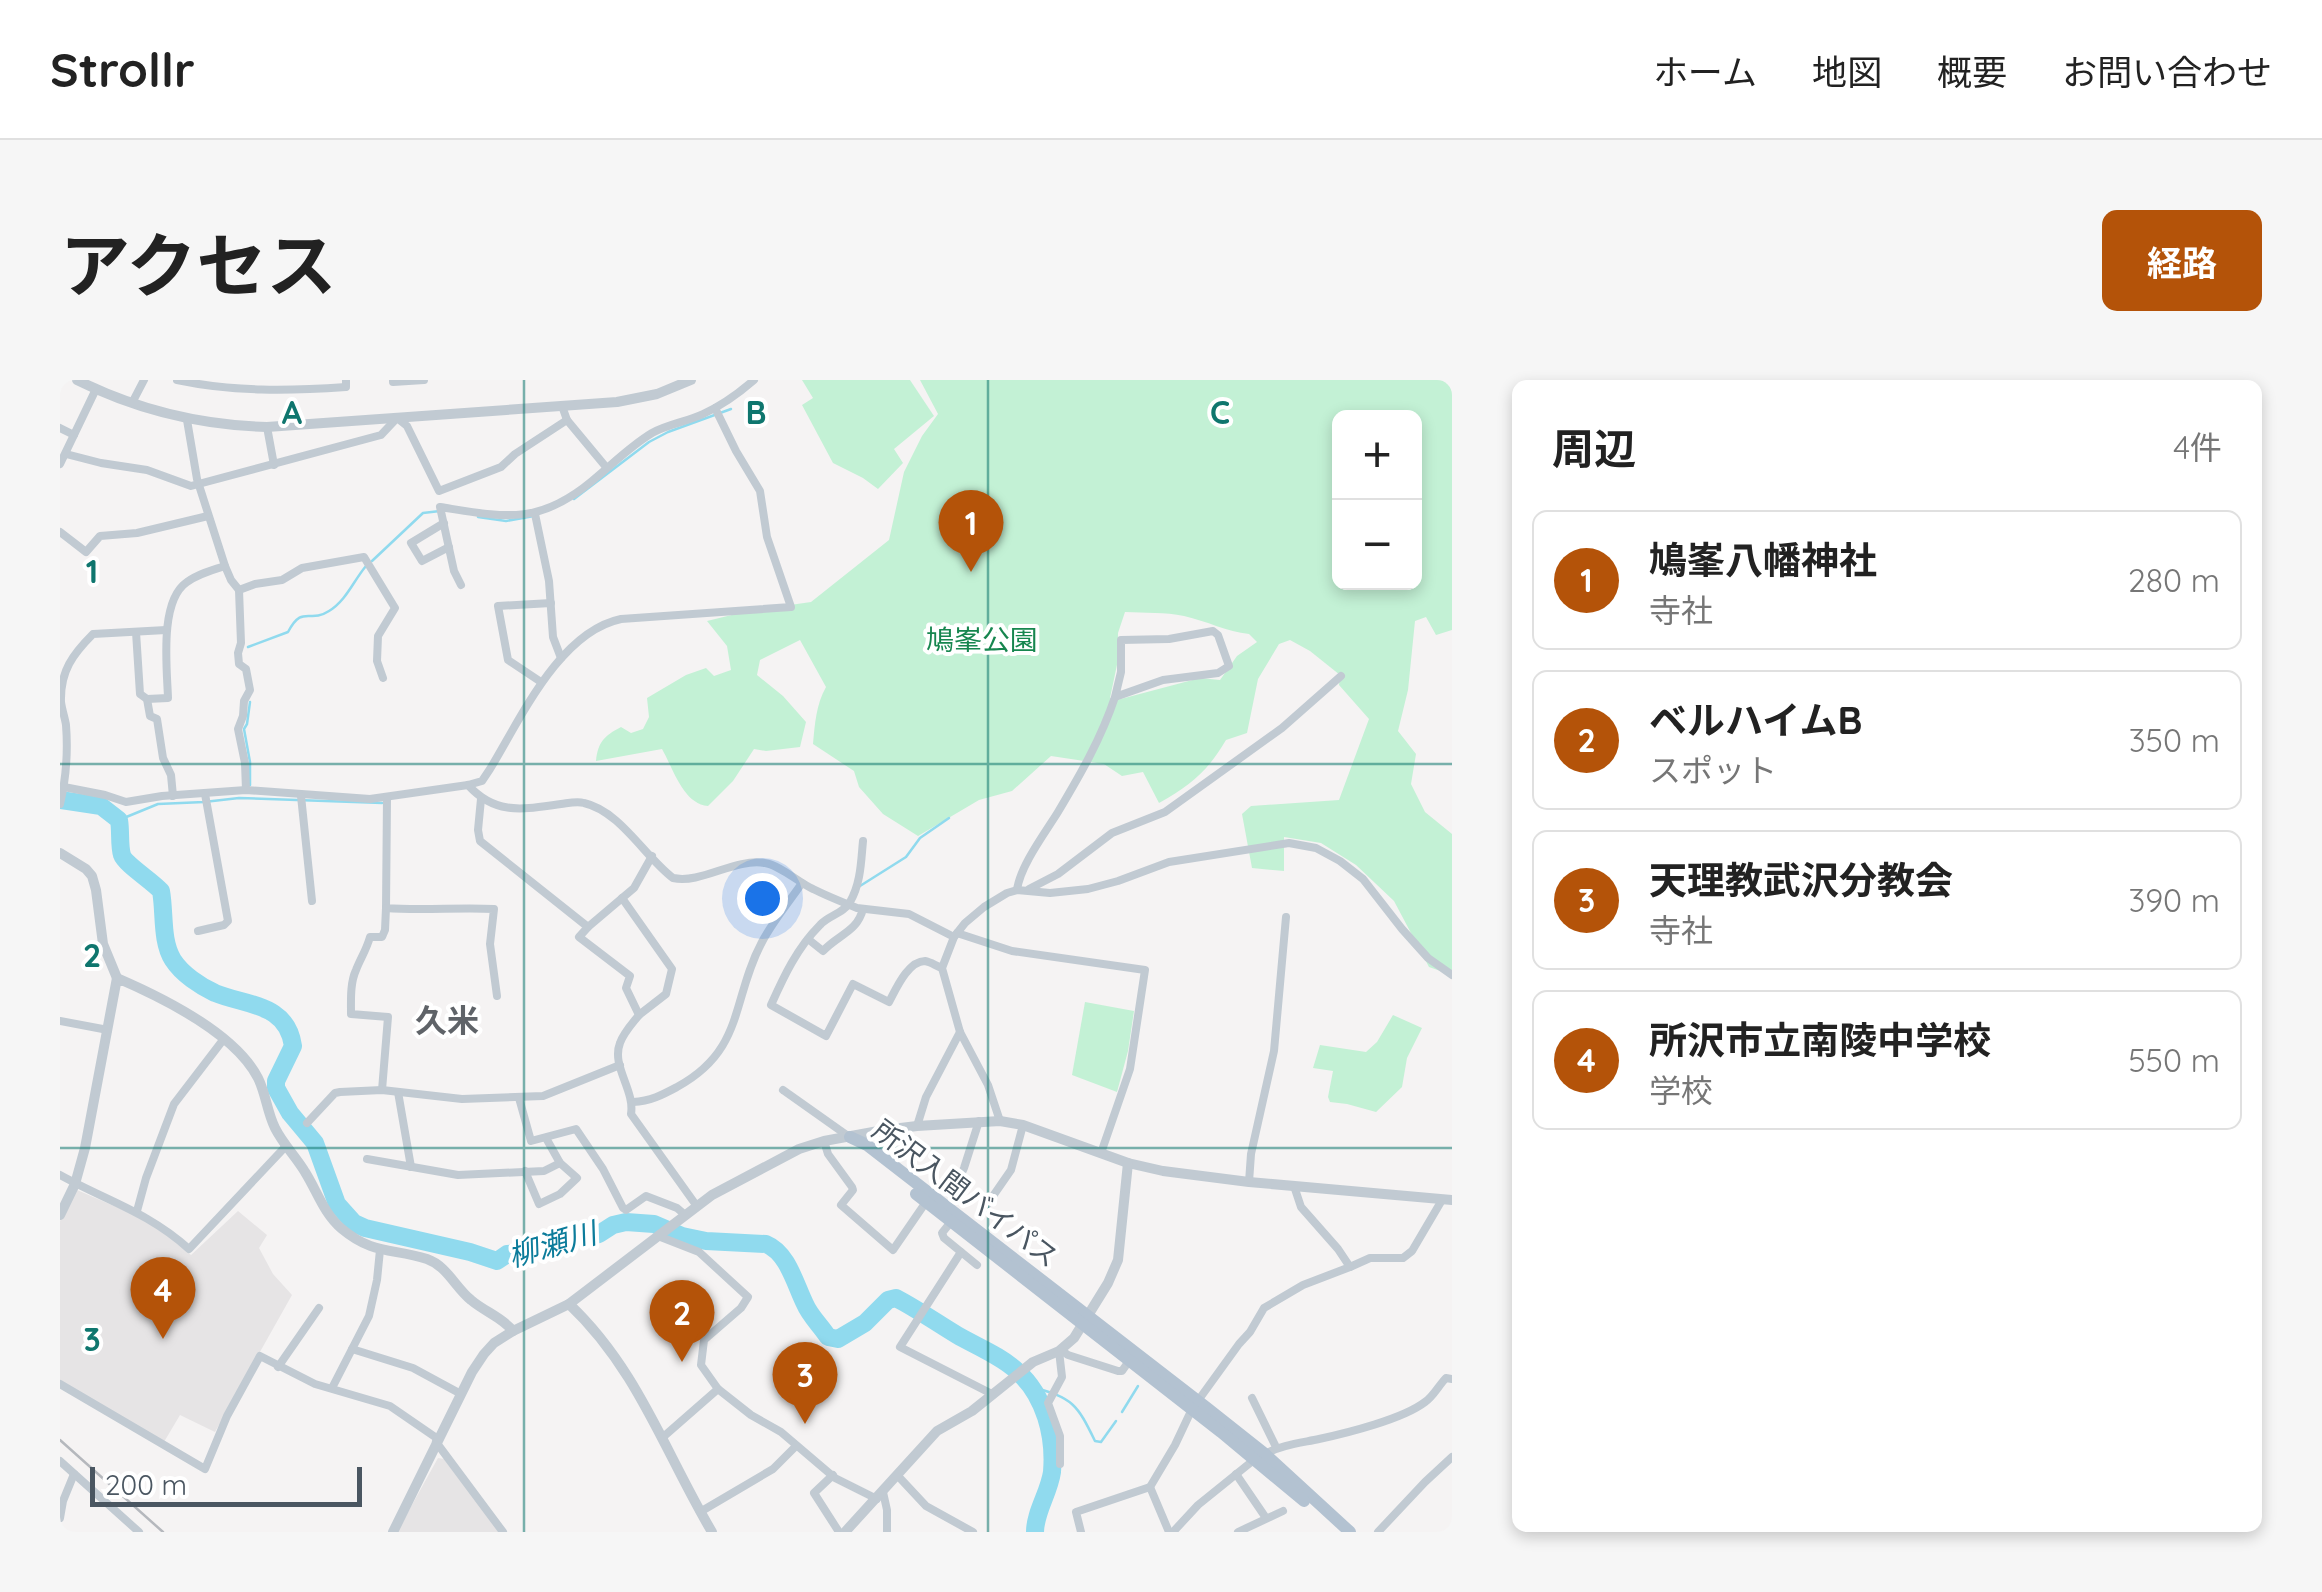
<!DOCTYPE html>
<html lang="ja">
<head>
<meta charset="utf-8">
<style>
	:root { --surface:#fff; --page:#f6f6f6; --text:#222; --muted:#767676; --line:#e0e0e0; --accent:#b45309 }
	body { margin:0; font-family:Quicksand,"Noto Sans JP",sans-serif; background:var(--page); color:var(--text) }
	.controls { position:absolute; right:30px; top:30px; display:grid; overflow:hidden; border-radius:15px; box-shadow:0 5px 15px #0003 }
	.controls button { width:90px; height:90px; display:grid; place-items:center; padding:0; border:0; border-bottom:2px solid var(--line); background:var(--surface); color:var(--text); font:50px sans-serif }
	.scale { position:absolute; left:30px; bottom:25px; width:272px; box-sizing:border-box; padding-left:10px; border:5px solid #4a5661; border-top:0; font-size:28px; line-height:35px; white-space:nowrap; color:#4a5661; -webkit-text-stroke:8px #fff; paint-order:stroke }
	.you { position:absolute; left:702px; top:518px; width:35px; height:35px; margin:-25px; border:8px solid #fff; border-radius:50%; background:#1a73e8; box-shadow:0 0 0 15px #1a73e833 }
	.badge { display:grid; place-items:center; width:65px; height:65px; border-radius:50%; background:var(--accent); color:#fff; font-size:32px; font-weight:700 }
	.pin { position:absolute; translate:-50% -82px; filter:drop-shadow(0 2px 5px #0008) }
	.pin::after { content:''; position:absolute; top:52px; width:35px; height:30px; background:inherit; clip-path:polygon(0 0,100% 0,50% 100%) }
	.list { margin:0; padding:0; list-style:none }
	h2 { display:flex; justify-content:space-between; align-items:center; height:130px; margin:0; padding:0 40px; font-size:42px }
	h2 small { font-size:32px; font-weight:400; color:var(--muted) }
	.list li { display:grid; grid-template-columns:65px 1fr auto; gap:30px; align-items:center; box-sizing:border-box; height:140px; margin:0 20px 20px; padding:0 20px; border:2px solid var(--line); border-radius:15px }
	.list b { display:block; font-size:38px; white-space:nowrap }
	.list p { margin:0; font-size:32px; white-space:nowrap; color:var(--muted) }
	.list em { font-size:32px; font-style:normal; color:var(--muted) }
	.map { position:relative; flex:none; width:1392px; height:1152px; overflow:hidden; border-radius:15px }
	header { display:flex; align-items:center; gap:60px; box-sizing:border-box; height:140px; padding:0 50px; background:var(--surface); border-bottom:2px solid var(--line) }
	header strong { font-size:48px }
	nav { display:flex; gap:55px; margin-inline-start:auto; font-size:35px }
	.intro { display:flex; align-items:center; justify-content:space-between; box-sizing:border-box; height:240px; padding:0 60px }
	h1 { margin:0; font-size:70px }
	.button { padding:25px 45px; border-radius:15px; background:var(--accent); color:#fff; font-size:35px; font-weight:700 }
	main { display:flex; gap:60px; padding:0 60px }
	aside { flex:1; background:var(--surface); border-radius:15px; box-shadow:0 5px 15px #0003 }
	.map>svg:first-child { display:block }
	.education { fill:#e6e4e5 }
	.green { fill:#c3f1d5; fill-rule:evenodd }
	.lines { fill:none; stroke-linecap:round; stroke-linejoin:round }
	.stream { stroke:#90daee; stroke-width:2.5 }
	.river { stroke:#90daee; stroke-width:18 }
	.minor { stroke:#c1cad2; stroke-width:8 }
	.tertiary { stroke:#c1cad2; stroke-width:10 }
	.primary { stroke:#b3c2d1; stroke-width:12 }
	.rail { stroke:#b5b8bd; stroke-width:2.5 }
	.grid { fill:none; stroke:#0f766e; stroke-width:2.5; stroke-opacity:0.55 }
	.labels { text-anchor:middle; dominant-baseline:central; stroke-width:8; stroke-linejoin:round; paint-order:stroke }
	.park-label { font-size:28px; fill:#17864f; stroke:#fff }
	.street-label { font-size:28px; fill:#4a5661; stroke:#fff }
	.water-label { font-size:30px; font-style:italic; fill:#0c7c9b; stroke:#fff }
	.quarter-label { font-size:32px; font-weight:bold; fill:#5f6368; stroke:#fff }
	.grid-label { font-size:32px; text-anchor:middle; font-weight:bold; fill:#0f766e; stroke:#fff; stroke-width:8; stroke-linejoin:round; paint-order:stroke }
</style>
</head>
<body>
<header>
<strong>Strollr</strong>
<nav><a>ホーム</a><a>地図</a><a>概要</a><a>お問い合わせ</a></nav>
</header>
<div class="intro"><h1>アクセス</h1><a class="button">経路</a></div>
<main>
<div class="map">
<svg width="1392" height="1152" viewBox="0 0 1392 1152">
	<rect width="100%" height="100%" fill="#f5f3f3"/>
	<g class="education">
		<polygon points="17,810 75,835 102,849 131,875 178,831 207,855 199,868 213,894 232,915 155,1052 120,1035 104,1062 0,1003 0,841"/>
		<polygon points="378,1078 384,1079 439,1152 337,1152"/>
	</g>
	<g class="green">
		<polygon points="742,0 850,0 874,36 834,69 843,83 818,109 803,98 773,83 742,25 753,18"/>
		<path d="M860,0H1392V250L1376,255L1366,237L1355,241L1348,310L1338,351L1356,374L1351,404L1365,432L1392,454V595L1369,587L1334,521L1296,485L1261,463L1224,457V491L1192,488L1182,434L1191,426L1279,420L1309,339L1279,305L1280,295L1250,271L1230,260L1219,264L1198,299L1187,353L1166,360C1147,392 1131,405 1099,423L1083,392L1062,396L1044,384L991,376L952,411L919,420L858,456L823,434L799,407L794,391L753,364C755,343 756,325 766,307L740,260L700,280L697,295L723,316L746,342L740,367L706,371L694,369L673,401L648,426C623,424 613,388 602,369L536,381C538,362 544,356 561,347L571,353L583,349L589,337L587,318L626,295L646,288L654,296L671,290L667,266L647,241L688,231L751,222L829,160L844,92L862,56L878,34ZM1280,38H1354V202H1280ZM1065,232C1085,233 1105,232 1124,236C1147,241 1167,252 1189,254L1197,262L1177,276L1160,300L1140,298L1057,320L1050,318L1058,280V253Z"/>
		<polygon points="1025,622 1074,631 1068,671 1057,712 1012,695"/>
		<polygon points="1333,635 1362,648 1347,678 1342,707 1316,732 1287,724 1270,722 1268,717 1273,691 1253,688 1260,665 1306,672 1317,662"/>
	</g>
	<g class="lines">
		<g class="stream">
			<polyline points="514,119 589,62 608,52 671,29"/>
			<polyline points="418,137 446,141 474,136"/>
			<polyline points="312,181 363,133 380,131"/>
			<path d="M188,267L228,252C243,224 249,244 269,231C286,221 294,200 306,186"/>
			<polyline points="190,322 187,344 184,349 190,382 190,405"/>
			<polyline points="59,440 98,424 144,422 179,418 322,423"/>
			<polyline points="800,506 846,477 860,458 889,438"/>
			<path d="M972,1007C1013,1018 1017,1024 1035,1061L1041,1062L1056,1041"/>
			<polyline points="1062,1032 1078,1006"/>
		</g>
		<path class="river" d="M0,420L41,426L59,440C61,451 59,465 62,475C65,484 92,501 101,511C105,533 101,561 113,580C122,594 140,606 155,613C187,626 227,623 233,666L216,701V708L230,733L255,763L277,824L294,843L305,848L410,872L437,881L447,874L477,871L509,859L539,854L553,845L566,842L594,844L622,856L646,861L706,864C728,873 735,904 745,924C750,936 761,946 768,957L778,959L805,943L828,920L836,918C857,929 877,943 897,955C916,966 941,976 957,991C985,1016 995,1056 992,1092C989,1113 975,1132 975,1152"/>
		<g class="minor">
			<path d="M117,0C174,12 229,11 286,7V0"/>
			<polyline points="333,0 333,2 364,0"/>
			<polyline points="72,23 84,0"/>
			<polyline points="502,26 507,40 546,87"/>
			<polyline points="127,40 137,99 165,186 171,200 179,210 181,263 178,273 179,284 186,289 190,310 184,321 183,336 178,349 185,383 186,410"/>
			<polyline points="207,47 214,85"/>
			<polyline points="0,48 14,55"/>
			<polyline points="6,74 41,83 87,90 131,106 321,55 337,38 347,46 379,111 441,87 455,74 507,40"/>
			<polyline points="0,84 36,9"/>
			<polyline points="475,134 489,201 493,257 501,278"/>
			<polyline points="384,143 351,163 362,181 389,167"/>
			<polyline points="0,152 26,172 40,156 77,153 148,136"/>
			<path d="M401,205L394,191L380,127C444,137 478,146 532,101C553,84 569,67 592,53C608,44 626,42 643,34C661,26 679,13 694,0"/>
			<polyline points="179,210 195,204 222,200 242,188 304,177 335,228 318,256 317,281 323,298"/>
			<polyline points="76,252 80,314 87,319 90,336 97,339 103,378 111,395 113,416"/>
			<polyline points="481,302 448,280 438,226 491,223"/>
			<path d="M87,319L108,318C107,288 99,221 127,202C138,194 152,190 165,186"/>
			<path d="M408,405C436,436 464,429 501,424C509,423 517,421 524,423C560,431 585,477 613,498C642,504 674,478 705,483C720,485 739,503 753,509C767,516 782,522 797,528L849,534L894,557"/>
			<path d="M4,407L45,415L66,422L102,416L186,410L310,419L408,405L422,401L430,389C460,340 499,252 561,239L731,227L707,157L700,111L676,71L655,28"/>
			<polyline points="241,416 252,521"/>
			<path d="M327,418L326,528C362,531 398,527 434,529L430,564L437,616"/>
			<path d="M421,419L418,450L420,461L528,547L519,557L570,596L566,608L579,635C572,644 564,652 560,663C551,686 575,710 571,734L636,825"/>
			<path d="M0,424C6,399 8,371 6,345C5,338 2,330 1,322C0,291 13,274 33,254L106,250"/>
			<path d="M803,461C801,481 801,503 790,522C783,534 769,535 760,545C737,568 724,596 711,625L766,656L793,604L829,622C836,609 848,581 865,581C871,582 876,586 882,588"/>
			<polyline points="969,509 998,494 1052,453 1105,432 1222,348 1281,296"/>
			<path d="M957,510C960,486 985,453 998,432C1020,395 1041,359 1055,317L1103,300L1158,293L1169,286L1158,255L1153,251L1109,259L1061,260V292L1055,317"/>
			<polyline points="562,518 612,589 606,614 579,635"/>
			<polyline points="528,547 574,508 592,476"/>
			<polyline points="138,551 164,545 168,541 145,414"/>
			<polyline points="897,553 952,571 1085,590 1070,689 1041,773"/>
			<path d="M748,559L763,571C779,554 797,552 803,529"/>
			<polyline points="0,641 48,650"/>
			<path d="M322,710L328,637L291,634C291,620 290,603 296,590C301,577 306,571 310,557H322L325,550L326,528"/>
			<polyline points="723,710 788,756"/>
			<polyline points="338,712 351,787"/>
			<polyline points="459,718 471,761 516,749 543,789 563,828 566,830 586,816 617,828 624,834"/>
			<path d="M573,722C591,721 602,715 617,707C685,670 671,620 702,562C713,541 729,522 742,503"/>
			<polyline points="940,741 928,705 900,652 882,588 894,557 905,543 924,527 947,513 957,510 990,513 1028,509 1058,501 1109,482 1229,463 1256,468 1280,481 1303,499 1342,549 1368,578 1392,595"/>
			<polyline points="247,743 275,713 280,712 322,710 402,719 483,716 560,685"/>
			<polyline points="857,746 866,717 900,652"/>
			<polyline points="764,761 768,774 792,807 793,810 781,825 833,870 866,822"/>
			<polyline points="307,779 398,795 484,791 500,783"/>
			<polyline points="465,791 479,824 500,814 517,798 500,783 486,758"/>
			<path d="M0,795C47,821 88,832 129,869L226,766"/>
			<polyline points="1189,802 1191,774 1214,671 1226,537"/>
			<polyline points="1234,806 1241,827 1278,869 1290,887 1310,878 1343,878 1352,871 1382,820"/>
			<polyline points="893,813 904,788 919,741"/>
			<polyline points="924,829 951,790 963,745"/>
			<polyline points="77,831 86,798 114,724 163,660"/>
			<polyline points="890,843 882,853 884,858 917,885"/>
			<polyline points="598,856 639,872 688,917 681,928 644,960 641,985 658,1009 691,1035 721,1052 775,1098 817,1119"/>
			<polyline points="901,872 840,967 932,1014"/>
			<polyline points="292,969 353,988 401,1014"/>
			<polyline points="1001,970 1008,975 1058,991 1062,991 1069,981"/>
			<polyline points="999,971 1002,997 988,1023 1000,1056 1000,1084"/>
			<polyline points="218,987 259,928"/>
			<polyline points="0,1004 145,1089 167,1036 200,976 255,1004 330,1026 378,1059"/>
			<polyline points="272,1008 309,936 317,900 320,870"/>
			<polyline points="1192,1018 1216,1067"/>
			<polyline points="602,1058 658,1009"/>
			<polyline points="376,1062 443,1152"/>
			<path d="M1205,1074C1221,1065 1240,1063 1259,1059C1287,1053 1343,1039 1365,1022C1373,1017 1379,1005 1386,998L1392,999"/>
			<polyline points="0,1081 79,1152"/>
			<polyline points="1176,1094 1206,1138"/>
			<polyline points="773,1095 754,1113 779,1152"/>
			<polyline points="838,1096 866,1126 913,1152"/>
			<polyline points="1090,1107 1109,1152"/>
			<polyline points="823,1112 827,1130 827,1152"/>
			<polyline points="640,1132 713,1089 736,1066"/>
			<polyline points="0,1138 3,1121 14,1094"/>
			<polyline points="1021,1152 1016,1132 1090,1107 1115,1065 1132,1029 1179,964 1190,952 1204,928 1243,905 1290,887"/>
			<polyline points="1113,1152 1138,1125 1195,1079"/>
			<polyline points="1178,1152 1223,1131"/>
			<polyline points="1318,1152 1365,1102 1392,1077"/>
		</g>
		<g class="tertiary">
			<path d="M17,0C77,30 140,45 207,47L557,22L597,14L631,0"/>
			<polyline points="0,473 26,489 32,496 36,510 43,564 57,598"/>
			<path d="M0,835L15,804L25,768L57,598C101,617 175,653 198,698C206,714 207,732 215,748C223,764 236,777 245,792C257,811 264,834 282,849C313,875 333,868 367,879C387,886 395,907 411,920C425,932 442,937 453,951"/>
			<path d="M509,924C578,989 605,1073 652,1152"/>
			<polyline points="333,1152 412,992 424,974 434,963 453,951 509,924 652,815 739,769 764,761 824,750 857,746 940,741 963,745 1068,783 1103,791 1189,802 1392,820"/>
			<polyline points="785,1152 877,1051 912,1031 973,982 999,971 1014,958 1048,903 1058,880 1068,783"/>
		</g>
		<g class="primary">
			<polyline points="790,757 807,765 1147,1028 1205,1074 1290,1152"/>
			<polyline points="856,814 1161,1052 1244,1121"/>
		</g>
		<polyline class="rail" points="0,1060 103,1152"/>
	</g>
	<path class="grid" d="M464,0V1152M928,0V1152M0,384H1392M0,768H1392"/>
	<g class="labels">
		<g class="park-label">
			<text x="922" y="259">鳩峯公園</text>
		</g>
		<g class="street-label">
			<text transform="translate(906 813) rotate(37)">所沢入間バイパス</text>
		</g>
		<g class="water-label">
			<text transform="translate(492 864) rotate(-16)">柳瀬川</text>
		</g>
		<g class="quarter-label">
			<text x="387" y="640">久米</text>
		</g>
	</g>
	<g class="grid-label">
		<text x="232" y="44">A</text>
		<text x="696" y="44">B</text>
		<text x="1160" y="44">C</text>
		<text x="32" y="203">1</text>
		<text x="32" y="587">2</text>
		<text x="32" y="971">3</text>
	</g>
</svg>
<div class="controls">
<button>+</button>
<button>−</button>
</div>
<div class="scale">200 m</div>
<div class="you"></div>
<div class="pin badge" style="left:911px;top:192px">1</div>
<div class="pin badge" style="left:622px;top:982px">2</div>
<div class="pin badge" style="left:745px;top:1044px">3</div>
<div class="pin badge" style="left:103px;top:959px">4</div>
</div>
<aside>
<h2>周辺<small>4件</small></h2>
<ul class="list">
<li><span class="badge">1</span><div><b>鳩峯八幡神社</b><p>寺社</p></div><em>280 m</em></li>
<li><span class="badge">2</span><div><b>ベルハイムB</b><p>スポット</p></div><em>350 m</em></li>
<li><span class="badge">3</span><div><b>天理教武沢分教会</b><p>寺社</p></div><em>390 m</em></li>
<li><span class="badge">4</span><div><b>所沢市立南陵中学校</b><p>学校</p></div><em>550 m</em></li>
</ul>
</aside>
</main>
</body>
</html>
